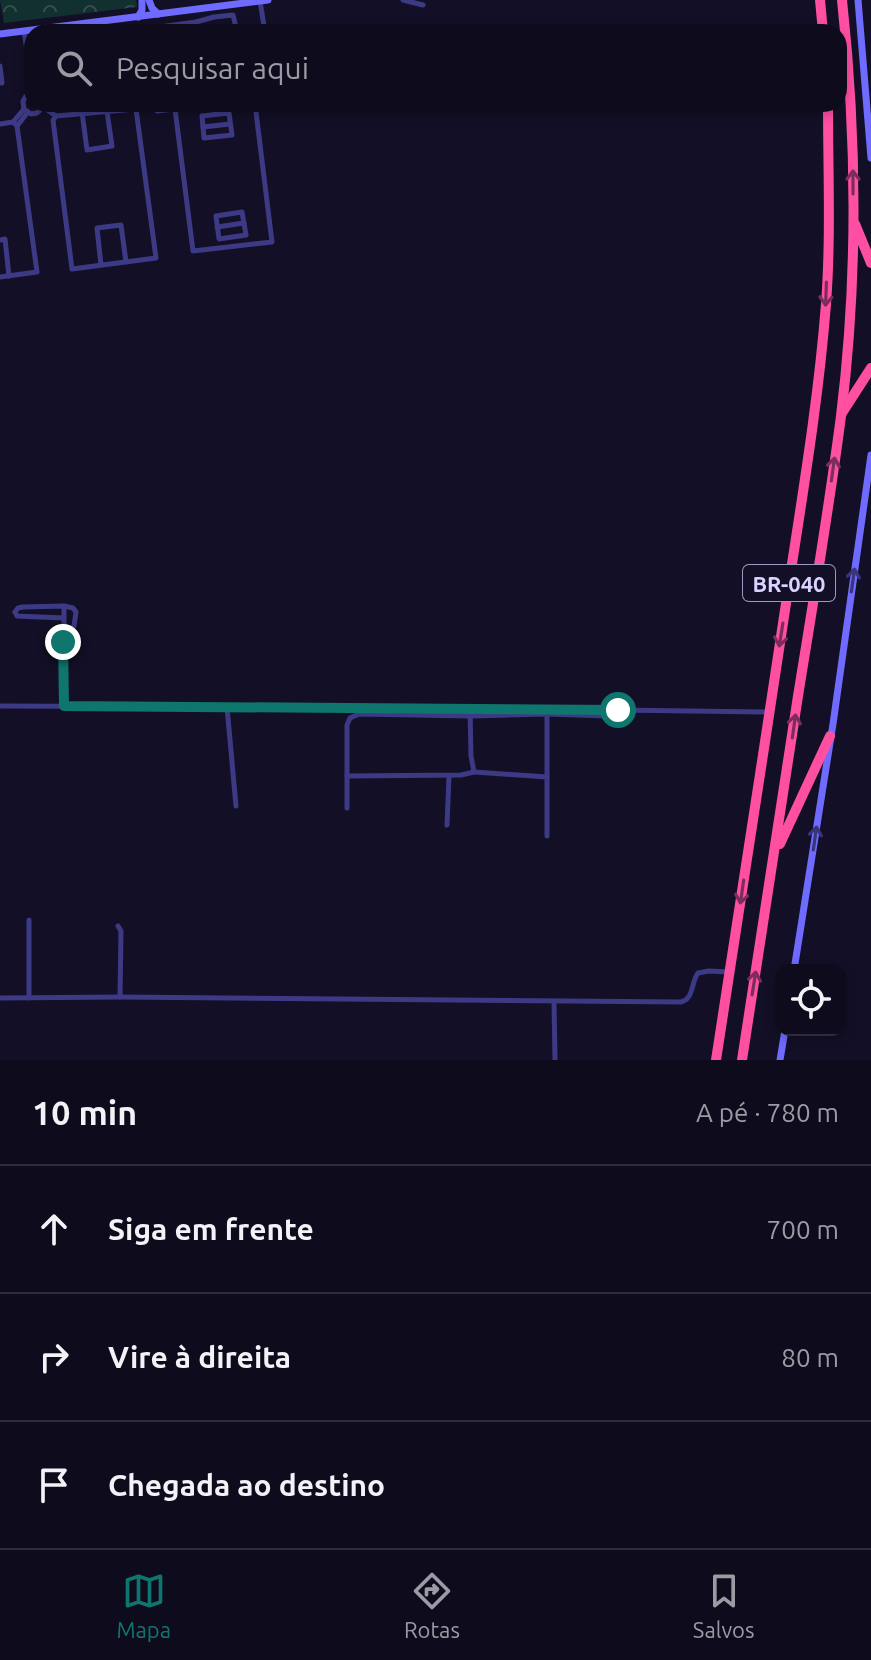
<!DOCTYPE html>
<html lang="pt">
<head>
<meta charset="utf-8">
<style>
	:root { --surface:#0e0b1c; --page:#171425; --text:#f1f3f6; --muted:#9b9ba3; --line:#2e2b3b; --accent:#0f766e }
	body { margin:0; font-family:Ubuntu,sans-serif; background:var(--page); color:var(--text) }
	.controls { position:absolute; right:24px; bottom:24px; display:grid; overflow:hidden; border-radius:16px; box-shadow:0 4px 12px #0003 }
	.controls button { width:72px; height:72px; display:grid; place-items:center; padding:0; border:0; border-bottom:2px solid var(--line); background:var(--surface); color:var(--text); font:40px sans-serif }
	.stop { position:absolute; width:24px; height:24px; margin:-18px; border:6px solid #0f766e; border-radius:50%; background:#fff }
	.stop.end { background:#0f766e; border-color:#fff; box-shadow:0 2px 8px #0008 }
	.list { margin:0; padding:0; list-style:none }
	h2 { display:flex; justify-content:space-between; align-items:center; height:104px; margin:0; padding:0 32px; font-size:34px }
	h2 small { font-size:26px; font-weight:400; color:var(--muted) }
	.list li { display:grid; grid-template-columns:52px 1fr auto; gap:24px; align-items:center; box-sizing:border-box; height:128px; padding:0 32px; border-top:2px solid var(--line) }
	.list b { display:block; font-size:30px; white-space:nowrap }
	.list em { font-size:26px; font-style:normal; color:var(--muted) }
	.icon { flex:none; width:44px; height:44px; fill:none; stroke:currentColor; stroke-width:2; stroke-linecap:round; stroke-linejoin:round }
	.map { position:relative; flex:none; width:871px; height:1060px; overflow:hidden }
	.search { position:absolute; background:var(--surface); box-shadow:0 4px 12px #0003; left:24px; right:24px; top:24px; height:88px; display:flex; align-items:center; gap:20px; box-sizing:border-box; padding:0 28px; border-radius:24px; color:var(--muted); font-size:30px }
	.sheet { height:488px; background:var(--surface) }
	nav { display:flex; justify-content:space-around; align-items:center; box-sizing:border-box; height:112px; border-top:2px solid var(--line); background:var(--surface); font-size:22px; color:var(--muted) }
	nav a { display:grid; justify-items:center; gap:4px }
	nav .on { color:var(--accent) }
	.map>svg:first-child { display:block }
	.park { fill:url(#park-crowns) }
	.lines { fill:none; stroke-linecap:round; stroke-linejoin:round }
	.street { stroke:#3d3a85; stroke-width:5 }
	.secondary { stroke:#6f6bff; stroke-width:7 }
	.highway { stroke:#ff4fa3; stroke-width:10 }
	.oneway { stroke:#7d2c5e }
	.oneway2 { stroke:#38347d }
	.route { stroke:#0f766e; stroke-width:10 }
	.labels { text-anchor:middle; dominant-baseline:central; stroke-width:8; stroke-linejoin:round; paint-order:stroke }
	.shield { fill:#130f26; stroke:#9e99be; stroke-width:2 }
	.shield-label { font-size:22px; font-weight:bold; fill:#d9d4ff }
</style>
</head>
<body>
<div class="map">
<svg width="871" height="1060" viewBox="0 0 871 1060">
	<defs>
		<pattern id="park-crowns" width="20" height="18" patternUnits="userSpaceOnUse" patternTransform="scale(2)"><rect width="20" height="18" fill="#12302f"/><path d="M2 6a3 3 0 1 1 6 0M12 15a3 3 0 1 1 6 0" fill="none" stroke="#344d4e"/></pattern>
	</defs>
	<rect width="100%" height="100%" fill="#130f26"/>
	<polygon class="park" points="0,0 136,0 137,7 4,23"/>
	<g class="lines">
		<g class="street">
			<polyline points="403,0 423,5"/>
			<polyline points="260,1 265,32"/>
			<polyline points="24,31 32,83"/>
			<polyline points="123,32 196,22 214,17 233,15 237,32"/>
			<polyline points="0,66 2,83 0,83"/>
			<polyline points="32,93 26,96 23,101 24,109 31,114 37,113 43,107 43,104"/>
			<polyline points="208,104 175,109 193,251 272,242 255,104"/>
			<polyline points="214,104 215,114"/>
			<polyline points="43,107 56,116"/>
			<polygon points="136,109 156,258 72,269 53,120 56,116"/>
			<polyline points="157,111 175,109"/>
			<polyline points="82,112 87,150 112,146 107,111"/>
			<polygon points="229,113 232,135 204,138 202,116"/>
			<polyline points="13,122 24,109"/>
			<polyline points="0,124 13,122 17,126 37,272 0,277"/>
			<polyline points="17,126 28,112"/>
			<polyline points="203,127 230,124"/>
			<polygon points="242,212 246,235 219,239 216,216"/>
			<polyline points="217,227 244,223"/>
			<polyline points="0,240 5,239 9,276"/>
			<polyline points="101,265 97,228 121,225 126,262"/>
			<polyline points="64,606 64,706"/>
			<polyline points="15,612 18,608 23,607 64,606 73,608 76,612 74,626 64,634"/>
			<polyline points="15,612 17,616 64,618"/>
			<polyline points="0,706 464,708 770,712"/>
			<polyline points="227,707 236,806"/>
			<polyline points="470,708 471,756 474,772 547,777 547,836"/>
			<polyline points="547,714 608,716 616,714 618,710"/>
			<polyline points="347,776 461,775 474,772"/>
			<polyline points="347,808 347,725 350,718 359,714 470,716 547,714 547,777"/>
			<polyline points="447,825 449,776"/>
			<polyline points="118,926 121,931 120,997"/>
			<path d="M0,998L120,997L681,1002C694,999 691,982 698,973L709,971L729,972"/>
			<polyline points="29,998 29,920"/>
			<polyline points="554,1001 555,1060"/>
		</g>
		<g class="secondary">
			<polyline points="149,0 152,8 158,14"/>
			<polyline points="858,0 871,158"/>
			<polyline points="138,17 142,10 142,0"/>
			<polyline points="0,34 268,0"/>
			<polyline points="794,970 833,724 871,455"/>
			<polyline points="780,1060 785,1030"/>
		</g>
		<g class="highway">
			<polyline points="820,0 823,32"/>
			<polyline points="855,224 871,263"/>
			<polyline points="842,413 871,368"/>
			<polyline points="780,844 830,736"/>
			<path d="M716,1060C740,910 762,760 785,610C800,509 818,407 826,304C831,238 828,170 828,104"/>
			<path d="M742,1060C761,939 779,817 798,696C813,603 829,509 841,416C858,278 857,138 842,0"/>
		</g>
	</g>
	<defs><path id="oneway-shaft" d="M-6 0H5M1.5-3L5.5 0L1.5 3" fill="none" stroke-width="1.6" stroke-linecap="round" stroke-linejoin="round" transform="scale(2)"/></defs>
	<g class="oneway">
		<use href="#oneway-shaft" transform="translate(853 182) rotate(-90)"/>
		<use href="#oneway-shaft" transform="translate(826 294) rotate(92)"/>
		<use href="#oneway-shaft" transform="translate(833 469) rotate(-82)"/>
		<use href="#oneway-shaft" transform="translate(781 635) rotate(99)"/>
		<use href="#oneway-shaft" transform="translate(794 726) rotate(-82)"/>
		<use href="#oneway-shaft" transform="translate(742 892) rotate(98)"/>
		<use href="#oneway-shaft" transform="translate(754 983) rotate(-81)"/>
	</g>
	<g class="oneway2">
		<use href="#oneway-shaft" transform="translate(853 580) rotate(-82)"/>
		<use href="#oneway-shaft" transform="translate(815 838) rotate(-82)"/>
	</g>
	<g class="lines">
		<polyline class="route" points="63,642 64,706 618,710"/>
	</g>
	<g class="labels">
		<rect class="shield" x="743" y="565" width="92" height="36" rx="6"/>
		<g class="shield-label">
			<text x="789" y="583">BR-040</text>
		</g>
	</g>
</svg>
<div class="controls">
<button><svg class="icon" aria-label="locate" viewBox="0 0 24 24"><circle cx="12" cy="12" r="6"/><path d="M12 2v4M12 18v4M2 12h4M18 12h4"/></svg></button>
</div>
<div class="stop" style="left:618px;top:710px"></div>
<div class="stop end" style="left:63px;top:642px"></div>
<div class="search"><svg class="icon" aria-label="search" viewBox="0 0 24 24"><circle cx="10" cy="10" r="6"/><path d="M15 15l6 6"/></svg>Pesquisar aqui</div>
</div>
<section class="sheet">
<h2>10 min<small>A pé · 780 m</small></h2>
<ul class="list">
<li><svg class="icon" aria-label="ahead" viewBox="0 0 24 24"><path d="M12 20V5M6 11l6-6 6 6"/></svg><div><b>Siga em frente</b></div><em>700 m</em></li>
<li><svg class="icon" aria-label="right" viewBox="0 0 24 24"><path d="M7 20v-9h11M14 6l5 5-5 5"/></svg><div><b>Vire à direita</b></div><em>80 m</em></li>
<li><svg class="icon" aria-label="arrive" viewBox="0 0 24 24"><path d="M6 21V4h12l-3 4 3 4H6"/></svg><div><b>Chegada ao destino</b></div></li>
</ul>
</section>
<nav>
<a class="on"><svg class="icon" aria-label="map" viewBox="0 0 24 24"><path d="M3 6l6-2 6 2 6-2v14l-6 2-6-2-6 2zM9 4v14M15 6v14"/></svg>Mapa</a>
<a><svg class="icon" aria-label="directions" viewBox="0 0 24 24"><path d="M12 3l9 9-9 9-9-9zM9 14v-3h6M13 9l2 2-2 2"/></svg>Rotas</a>
<a><svg class="icon" aria-label="saved" viewBox="0 0 24 24"><path d="M7 4h10v16l-5-4-5 4z"/></svg>Salvos</a>
</nav>
</body>
</html>
